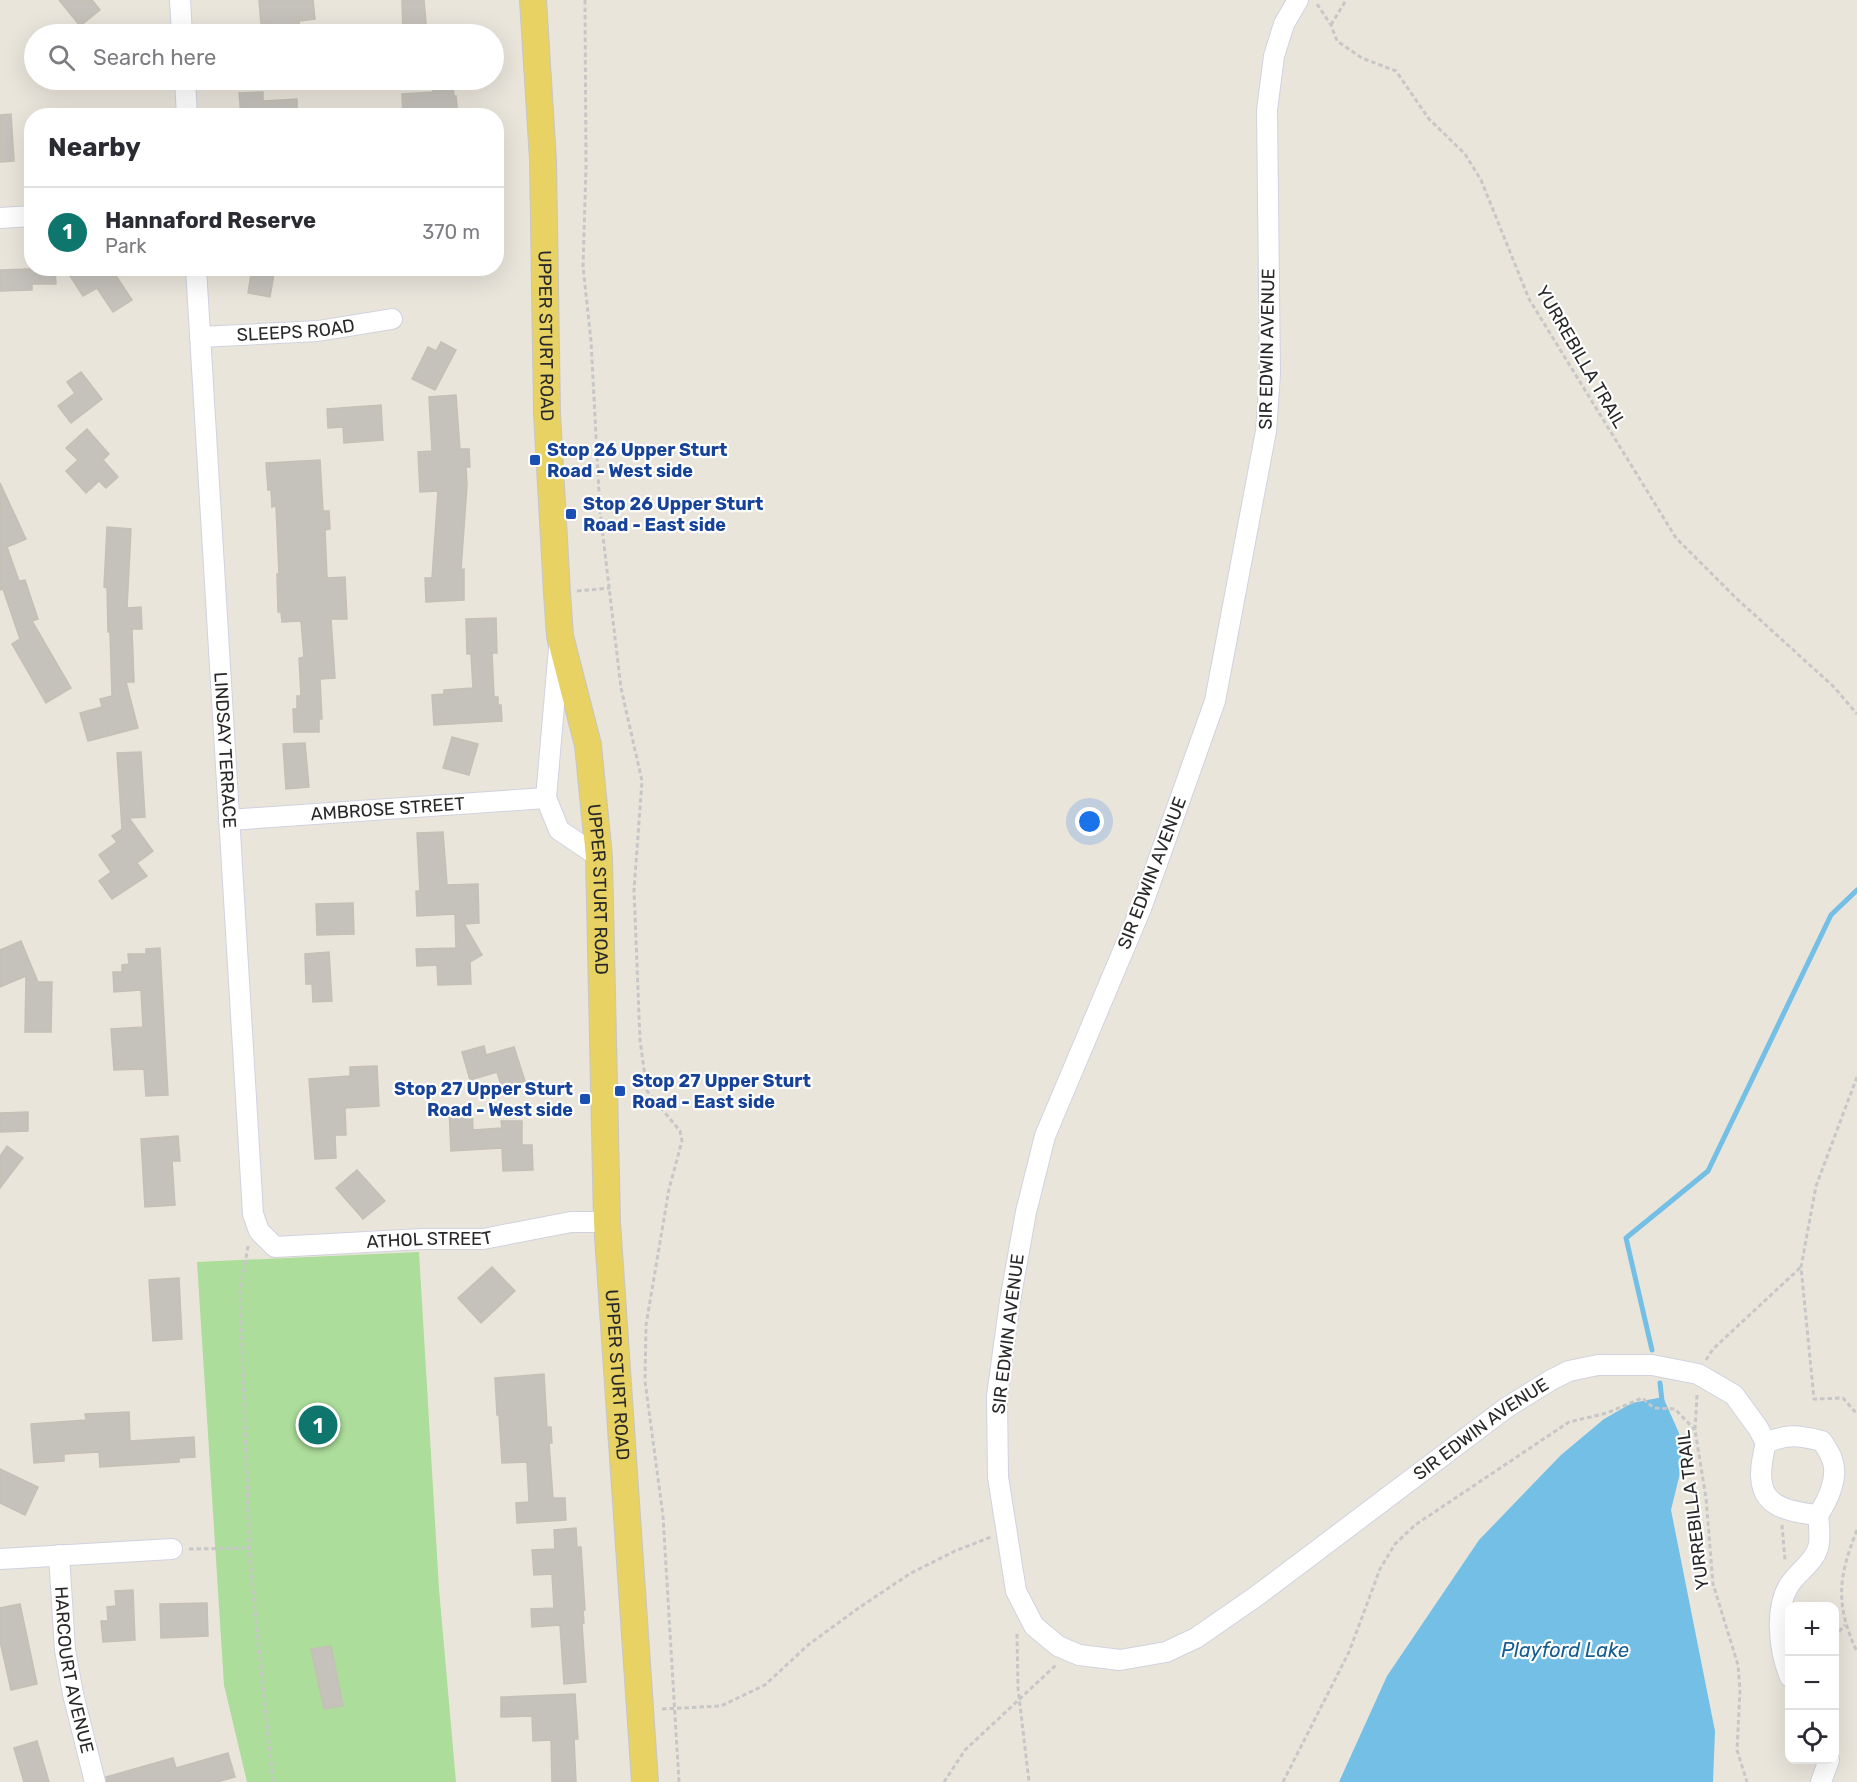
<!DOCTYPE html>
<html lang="en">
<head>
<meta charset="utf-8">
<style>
	:root { --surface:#fff; --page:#f7f7f7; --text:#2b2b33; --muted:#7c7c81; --line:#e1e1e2; --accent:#0f766e }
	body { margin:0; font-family:Rubik,sans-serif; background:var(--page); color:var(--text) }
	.controls { position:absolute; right:18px; bottom:18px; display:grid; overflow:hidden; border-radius:12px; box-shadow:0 6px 24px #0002 }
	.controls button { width:54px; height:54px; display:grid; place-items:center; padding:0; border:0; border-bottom:2px solid var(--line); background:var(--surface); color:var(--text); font:30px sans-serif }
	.you { position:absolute; left:1090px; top:822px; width:21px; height:21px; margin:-15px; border:4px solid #fff; border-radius:50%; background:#1a73e8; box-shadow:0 0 0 9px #1a73e833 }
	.badge { display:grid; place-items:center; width:39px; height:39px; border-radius:50%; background:var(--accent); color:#fff; font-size:20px; font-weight:700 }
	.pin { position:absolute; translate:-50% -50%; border:3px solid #fff; box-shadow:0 2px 6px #0006 }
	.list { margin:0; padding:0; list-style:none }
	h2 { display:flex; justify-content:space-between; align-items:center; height:78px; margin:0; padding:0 24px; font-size:26px }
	h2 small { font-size:20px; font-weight:400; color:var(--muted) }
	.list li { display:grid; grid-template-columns:39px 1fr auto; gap:18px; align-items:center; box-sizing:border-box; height:90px; padding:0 24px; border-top:2px solid var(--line) }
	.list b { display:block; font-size:22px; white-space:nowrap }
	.list p { margin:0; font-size:20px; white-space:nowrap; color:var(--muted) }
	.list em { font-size:20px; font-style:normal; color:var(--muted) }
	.icon { flex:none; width:33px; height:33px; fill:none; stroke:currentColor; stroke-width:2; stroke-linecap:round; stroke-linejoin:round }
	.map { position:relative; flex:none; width:1857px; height:1782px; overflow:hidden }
	.search { position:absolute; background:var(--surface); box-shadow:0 6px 24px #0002; left:24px; top:24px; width:480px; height:66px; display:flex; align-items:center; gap:15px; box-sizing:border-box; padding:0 21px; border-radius:33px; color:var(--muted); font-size:22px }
	.panel { position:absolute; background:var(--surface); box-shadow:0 6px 24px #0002; left:24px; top:108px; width:480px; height:168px; border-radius:24px }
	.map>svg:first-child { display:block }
	.green { fill:#acdd9a }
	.water { fill:#74bfe6 }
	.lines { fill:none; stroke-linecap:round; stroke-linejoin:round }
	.stream { stroke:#74bfe6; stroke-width:5 }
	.building { fill:#c5c1bb; stroke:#c5c0b5; stroke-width:1.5 }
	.minor-casing { stroke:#d0d2e0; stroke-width:22 }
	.major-casing { stroke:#c7c7c7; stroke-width:28 }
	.path { stroke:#c7c7c7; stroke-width:3; stroke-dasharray:4.5 3; stroke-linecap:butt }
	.minor { stroke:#fff; stroke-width:20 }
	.major { stroke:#e7d263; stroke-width:26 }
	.transit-dot { fill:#1a4fb4; stroke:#fff; stroke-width:2 }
	.labels { text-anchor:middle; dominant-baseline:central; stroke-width:4.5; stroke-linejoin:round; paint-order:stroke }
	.street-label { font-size:18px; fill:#282828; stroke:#fff }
	.transit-label { font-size:18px; font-weight:bold; fill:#164399; stroke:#fff; text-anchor:start }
	.water-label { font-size:20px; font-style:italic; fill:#165c8f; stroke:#fff }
</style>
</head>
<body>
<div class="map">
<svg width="1857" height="1782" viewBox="0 0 1857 1782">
	<rect width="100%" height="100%" fill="#eae5db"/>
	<polygon class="green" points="419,1252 439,1589 456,1782 247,1782 224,1685 197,1262"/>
	<polygon class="water" points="1663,1397 1679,1433 1682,1465 1671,1510 1715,1731 1713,1782 1339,1782 1387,1676 1479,1540 1561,1455 1604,1419 1632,1403"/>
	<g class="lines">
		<g class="stream">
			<polyline points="1652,1350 1626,1238 1708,1171 1831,915 1857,890"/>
			<polyline points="1660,1383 1662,1401"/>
		</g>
	</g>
	<g class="building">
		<polygon points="59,0 92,0 100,10 80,26"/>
		<polygon points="259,0 313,0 315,19 299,21 300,34 267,34 266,24 261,24"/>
		<polygon points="402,0 424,0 427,34 403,34"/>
		<polygon points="453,85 454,96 456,96 458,116 403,116 402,94 433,92 433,86"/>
		<polygon points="263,92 263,101 297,99 297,116 241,116 239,93"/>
		<polygon points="11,114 14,161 0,162 0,115"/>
		<polygon points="55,268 56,284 32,284 32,290 0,291 0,270"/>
		<polygon points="82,268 111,268 132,300 113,312 97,288 83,296 70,276"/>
		<polygon points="252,268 275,268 270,297 248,293"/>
		<polygon points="441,342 456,350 435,390 412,379 428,347 436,351"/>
		<polygon points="81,372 102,399 71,423 58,406 75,393 67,382"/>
		<polygon points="456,395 460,449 469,449 470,467 466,467 467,485 461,570 464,569 464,600 426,602 425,578 432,578 438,491 420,492 418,452 432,451 429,397"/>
		<polygon points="381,405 383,440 344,443 343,427 328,428 327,409"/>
		<polygon points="87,429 109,454 103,460 118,477 106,488 99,481 86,493 66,471 78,460 66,448"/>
		<polygon points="320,460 323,511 329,511 330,529 325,530 327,578 345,577 347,619 331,619 335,678 320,679 322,719 319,719 319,732 294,732 293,709 297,709 297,696 301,696 299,658 304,657 301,621 282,622 281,612 278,612 277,574 279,574 276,506 272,507 271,490 268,490 266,463"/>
		<polygon points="0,483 26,539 7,547 19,581 25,580 38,619 32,621 71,688 46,703 12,644 20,639 3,589 0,590"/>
		<polygon points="107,527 131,529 127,608 141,607 142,629 132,629 134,682 126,682 138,728 88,741 80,713 102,707 100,699 112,696 110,632 108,632 107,588 104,587"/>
		<polygon points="496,618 497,653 492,653 494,697 498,697 498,705 501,705 502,721 434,725 432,695 444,694 444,690 473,688 471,654 467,654 466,619"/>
		<polygon points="452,737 478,744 469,775 443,768"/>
		<polygon points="305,743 309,787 286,789 283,744"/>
		<polygon points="141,752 145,817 129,818 153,851 137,863 147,876 112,899 99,881 111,872 99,855 117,842 112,836 122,829 117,753"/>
		<polygon points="443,832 447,885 478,884 479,923 464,924 482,955 470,962 471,984 438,985 437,965 417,966 416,949 456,948 455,914 417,916 416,891 420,891 417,833"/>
		<polygon points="353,903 354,934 317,935 316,904"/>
		<polygon points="21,941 38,982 52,982 51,1032 25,1032 26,976 0,987 0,950"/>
		<polygon points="160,948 168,1095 146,1096 144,1069 114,1070 111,1029 143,1027 141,990 114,992 113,972 122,972 122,965 129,964 128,954 146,954 146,949"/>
		<polygon points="329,952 332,1001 313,1002 312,984 306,984 305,954"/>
		<polygon points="484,1046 486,1055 514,1047 525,1081 502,1088 497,1072 470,1080 462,1052"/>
		<polygon points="377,1066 379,1106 345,1108 346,1135 335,1135 336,1158 315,1159 309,1079 350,1076 350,1067"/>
		<polygon points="472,1108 473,1130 502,1128 501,1121 522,1121 522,1145 532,1145 533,1170 503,1171 502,1148 451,1151 449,1109"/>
		<polygon points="28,1112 28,1131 0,1132 0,1113"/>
		<polygon points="178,1136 180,1161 172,1161 175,1205 145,1207 141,1139"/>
		<polygon points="7,1146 23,1158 0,1188 0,1156"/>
		<polygon points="357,1170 385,1201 363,1219 336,1188"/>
		<polygon points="492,1267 515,1291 481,1323 458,1298"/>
		<polygon points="179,1278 182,1339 153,1341 149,1280"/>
		<polygon points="544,1374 547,1427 551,1427 552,1443 549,1443 553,1498 565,1498 566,1520 517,1523 516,1503 529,1502 527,1462 502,1463 499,1415 497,1415 495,1378"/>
		<polygon points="129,1412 130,1441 194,1437 195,1457 179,1458 179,1462 100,1467 99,1452 64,1454 64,1461 34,1463 31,1424 86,1420 85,1414"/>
		<polygon points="0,1469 38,1487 25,1515 0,1503"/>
		<polygon points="576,1528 577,1547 581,1547 585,1610 583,1610 584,1623 582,1624 586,1682 564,1684 560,1625 532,1627 531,1609 554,1608 552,1574 534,1575 532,1550 555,1549 554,1530"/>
		<polygon points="133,1590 135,1640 103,1642 101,1621 108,1621 107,1607 116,1606 115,1591"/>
		<polygon points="207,1603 208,1636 161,1638 160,1604"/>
		<polygon points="20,1604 37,1684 11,1690 0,1641 0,1608"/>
		<polygon points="331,1646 343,1706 324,1709 311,1649"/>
		<polygon points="575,1694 578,1739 574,1739 576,1782 552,1782 551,1740 533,1741 532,1716 501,1717 501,1697"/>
		<polygon points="37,1741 49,1782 24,1782 14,1748"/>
		<polygon points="228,1753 235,1777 217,1782 107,1782 106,1777 173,1758 176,1768"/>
	</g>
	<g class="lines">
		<g class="minor-casing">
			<g id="minor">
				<polyline points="180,0 182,34"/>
				<path id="s1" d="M1298,0L1284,24L1274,56L1267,110L1270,374L1266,431L1215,701L1142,906L1045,1136L1026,1212L1010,1301L997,1396L998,1477L1016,1591L1034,1626L1058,1646L1079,1655L1120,1660L1166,1652L1196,1638L1258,1595L1506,1408L1551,1380L1569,1371L1598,1365H1652L1698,1374L1734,1395L1758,1428L1766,1443C1752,1496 1767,1510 1818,1515"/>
				<polyline points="185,80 187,116"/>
				<polyline points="0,218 32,216"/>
				<path id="s2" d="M196,268L253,1214L259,1231L275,1247L422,1239H483L571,1222H607"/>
				<path id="s3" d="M200,337L318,331L392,319"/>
				<polyline points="546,798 559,830 599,857"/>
				<path id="s4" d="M229,820L546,798L559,648"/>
				<path d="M1766,1443C1788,1433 1800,1436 1822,1441C1826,1447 1830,1453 1832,1459C1839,1477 1828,1500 1818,1515"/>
				<path id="s5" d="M59,1555L65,1650L73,1694L95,1782"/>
				<polyline points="0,1559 172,1549"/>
				<path d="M1790,1677C1779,1651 1773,1603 1793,1580C1802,1569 1814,1561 1818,1548C1821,1539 1819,1525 1818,1515"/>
				<polyline points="1821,1782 1829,1760"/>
			</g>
		</g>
		<g class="major-casing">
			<g id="major">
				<path id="s6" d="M533,0L543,160L547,413L557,593L560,636L588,745L599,857L607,1222L645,1782"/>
			</g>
		</g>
		<g class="path">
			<polyline points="585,0 586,167 583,267 591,341 600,511 621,688 642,781 634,890 640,1040 647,1091 680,1131 682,1141 669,1189 646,1325 645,1381 663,1516 679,1782"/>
			<polyline points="1317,4 1331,25 1337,41 1362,58 1396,71 1429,119 1465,154 1481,180 1529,299 1676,538 1736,598 1834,687 1857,714"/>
			<polyline points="1331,25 1346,0"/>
			<polyline points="577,591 610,588"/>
			<polyline points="1857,1077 1816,1186 1801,1267 1814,1399 1843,1398 1857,1414"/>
			<polyline points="248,1246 240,1292 250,1561 273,1782"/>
			<polyline points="1706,1360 1713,1349 1801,1267"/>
			<polyline points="1697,1395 1695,1430 1706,1498 1713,1584 1738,1665 1740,1690 1737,1750 1747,1782"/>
			<polyline points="1782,1525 1785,1560"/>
			<path d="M1857,1530C1838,1578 1835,1604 1857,1652"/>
			<polyline points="189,1549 250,1548"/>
			<polyline points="1017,1634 1018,1688 1029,1782"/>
			<polyline points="1834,1637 1845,1625"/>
			<polyline points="662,1709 721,1706 765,1685 808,1645 860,1607 911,1573 955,1551 991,1537"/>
			<polyline points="944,1782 965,1750 1056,1665"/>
			<polyline points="1283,1782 1349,1652 1380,1569 1395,1544 1415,1525 1569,1422 1607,1413 1642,1398 1654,1408 1675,1409 1695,1430"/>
		</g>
		<use href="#minor" class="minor"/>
		<use href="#major" class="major"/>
	</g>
	<g class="transit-dot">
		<rect x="529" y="454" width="12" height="12" rx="3"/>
		<rect x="565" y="508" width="12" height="12" rx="3"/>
		<rect x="614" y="1085" width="12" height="12" rx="3"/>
		<rect x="579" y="1093" width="12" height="12" rx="3"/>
	</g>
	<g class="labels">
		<g class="street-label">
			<text stroke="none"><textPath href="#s3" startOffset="96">SLEEPS ROAD</textPath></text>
			<text stroke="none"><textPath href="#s6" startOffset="336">UPPER STURT ROAD</textPath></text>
			<text transform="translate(1267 349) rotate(-89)">SIR EDWIN AVENUE</text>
			<text transform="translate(1581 357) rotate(60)">YURREBILLA TRAIL</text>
			<text stroke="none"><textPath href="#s2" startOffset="483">LINDSAY TERRACE</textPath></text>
			<text stroke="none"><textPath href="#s4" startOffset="159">AMBROSE STREET</textPath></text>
			<text transform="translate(1152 873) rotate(-69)">SIR EDWIN AVENUE</text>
			<text stroke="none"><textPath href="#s6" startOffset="894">UPPER STURT ROAD</textPath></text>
			<text stroke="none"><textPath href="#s2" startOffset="1143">ATHOL STREET</textPath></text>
			<text transform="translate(1008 1334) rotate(-83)">SIR EDWIN AVENUE</text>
			<text stroke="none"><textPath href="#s6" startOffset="1380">UPPER STURT ROAD</textPath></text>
			<text stroke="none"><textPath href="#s1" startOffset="2208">SIR EDWIN AVENUE</textPath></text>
			<text transform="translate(1693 1510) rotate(-97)">YURREBILLA TRAIL</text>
			<text stroke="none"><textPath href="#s5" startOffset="116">HARCOURT AVENUE</textPath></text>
		</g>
		<g class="transit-label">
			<text x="547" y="450">Stop 26 Upper Sturt<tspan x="547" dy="21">Road - West side</tspan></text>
			<text x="583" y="504">Stop 26 Upper Sturt<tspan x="583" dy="21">Road - East side</tspan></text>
			<text x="632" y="1081">Stop 27 Upper Sturt<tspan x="632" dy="21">Road - East side</tspan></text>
			<text x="573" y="1089" text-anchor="end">Stop 27 Upper Sturt<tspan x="573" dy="21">Road - West side</tspan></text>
		</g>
		<g class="water-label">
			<text x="1565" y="1650">Playford Lake</text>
		</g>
	</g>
</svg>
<div class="controls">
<button>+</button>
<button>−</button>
<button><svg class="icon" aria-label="locate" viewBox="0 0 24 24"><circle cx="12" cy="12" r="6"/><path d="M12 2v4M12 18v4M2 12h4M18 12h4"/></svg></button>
</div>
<div class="you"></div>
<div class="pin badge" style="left:318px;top:1425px">1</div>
<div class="search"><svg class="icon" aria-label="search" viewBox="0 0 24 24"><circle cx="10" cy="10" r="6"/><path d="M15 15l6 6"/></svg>Search here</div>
<section class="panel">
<h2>Nearby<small></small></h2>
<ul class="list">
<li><span class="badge">1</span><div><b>Hannaford Reserve</b><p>Park</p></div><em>370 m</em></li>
</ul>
</section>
</div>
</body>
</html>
